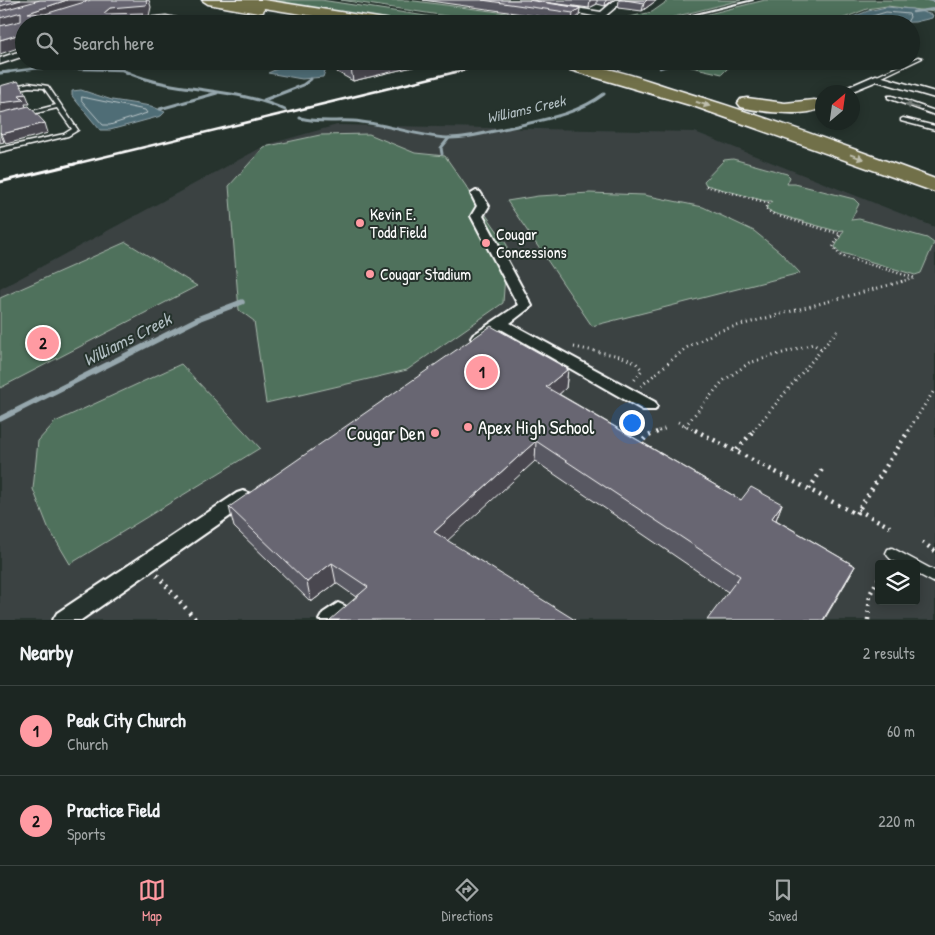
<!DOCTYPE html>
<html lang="en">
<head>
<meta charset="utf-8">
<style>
	:root { --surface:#1c2622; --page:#29322f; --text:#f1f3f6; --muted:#a0a5a5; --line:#3a4340; --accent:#ff9aa2 }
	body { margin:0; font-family:"Patrick Hand",sans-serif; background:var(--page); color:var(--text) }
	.controls { position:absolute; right:15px; bottom:15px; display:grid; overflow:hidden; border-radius:5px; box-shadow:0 2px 12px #0003 }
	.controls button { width:45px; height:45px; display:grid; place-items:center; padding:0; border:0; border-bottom:1px solid var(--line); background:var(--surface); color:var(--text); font:25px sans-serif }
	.compass { position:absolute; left:815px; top:85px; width:45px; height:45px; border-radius:50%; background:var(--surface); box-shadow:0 2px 12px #0003; rotate:29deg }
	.you { position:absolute; left:631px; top:422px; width:18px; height:18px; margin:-12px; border:4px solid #fff; border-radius:50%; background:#1a73e8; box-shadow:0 0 0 8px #1a73e833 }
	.badge { display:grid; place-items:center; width:32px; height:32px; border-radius:50%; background:var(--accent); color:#111; font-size:16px; font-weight:700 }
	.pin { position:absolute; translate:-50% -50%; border:2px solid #fff; box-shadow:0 1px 5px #0006 }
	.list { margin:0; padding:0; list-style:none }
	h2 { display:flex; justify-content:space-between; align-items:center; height:65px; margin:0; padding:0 20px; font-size:21px }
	h2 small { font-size:16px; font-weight:400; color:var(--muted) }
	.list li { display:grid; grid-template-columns:32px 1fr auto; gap:15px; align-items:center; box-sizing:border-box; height:90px; padding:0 20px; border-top:1px solid var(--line) }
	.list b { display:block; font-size:19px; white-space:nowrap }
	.list p { margin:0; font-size:16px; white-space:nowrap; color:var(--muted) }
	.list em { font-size:16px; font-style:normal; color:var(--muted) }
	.icon { flex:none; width:28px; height:28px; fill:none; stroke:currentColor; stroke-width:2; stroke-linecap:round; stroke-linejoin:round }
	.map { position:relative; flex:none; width:935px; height:620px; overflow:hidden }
	.search { position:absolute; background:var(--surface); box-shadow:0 2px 12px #0003; left:15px; right:15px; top:15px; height:55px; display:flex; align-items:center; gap:12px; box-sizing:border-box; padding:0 18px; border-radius:28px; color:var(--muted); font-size:19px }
	.sheet { height:245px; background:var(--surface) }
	nav { display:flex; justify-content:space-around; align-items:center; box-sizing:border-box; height:70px; border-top:1px solid var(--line); background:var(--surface); font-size:14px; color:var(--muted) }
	nav a { display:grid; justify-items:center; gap:2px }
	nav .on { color:var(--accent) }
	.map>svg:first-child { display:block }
	.built { fill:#3a4242; fill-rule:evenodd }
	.green { fill:#50715b; stroke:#a8b8ad }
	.water { fill:#506d76; stroke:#96a7ad }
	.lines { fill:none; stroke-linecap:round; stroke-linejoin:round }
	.shore { stroke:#b9c5c8; stroke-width:1 }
	.stream-far2 { stroke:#96a7ad; stroke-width:2.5 }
	.stream-far1 { stroke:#96a7ad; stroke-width:3 }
	.stream { stroke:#96a7ad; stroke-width:5.5 }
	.service-casing { stroke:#fff; stroke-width:3 }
	.pedestrian-casing { stroke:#fff; stroke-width:4 }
	.minor-casing { stroke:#fff; stroke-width:3 }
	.trunk-casing { stroke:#fff; stroke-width:3 }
	.path-far2 { stroke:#fff; stroke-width:2.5; stroke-dasharray:1 3; stroke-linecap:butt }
	.path-far1 { stroke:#fff; stroke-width:3; stroke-dasharray:1 4; stroke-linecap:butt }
	.path { stroke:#fff; stroke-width:4.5; stroke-dasharray:2 5; stroke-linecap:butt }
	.service { fill:#26332d; fill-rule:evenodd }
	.pedestrian { fill:#26332d; fill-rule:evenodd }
	.minor { fill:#26332d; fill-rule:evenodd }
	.trunk { fill:#71704a; fill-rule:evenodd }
	.rail-far2 { stroke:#fff; stroke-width:2 }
	.rail-far1 { stroke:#fff; stroke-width:2.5 }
	.rail { stroke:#fff; stroke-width:3 }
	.wall { fill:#595862; stroke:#fff }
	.shaded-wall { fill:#484750; stroke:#fff }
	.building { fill:#676672; stroke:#fff }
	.oneway { fill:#bfbfae }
	.oneway2 { fill:#727a76 }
	.poi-dot { fill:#ff9aa2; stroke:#26332d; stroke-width:2 }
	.labels { text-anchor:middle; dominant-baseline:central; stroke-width:4; stroke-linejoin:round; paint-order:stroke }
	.far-water-label { font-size:15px; font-style:italic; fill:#b0bdc1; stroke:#26332d }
	.poi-label { font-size:16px; fill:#fff; stroke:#26332d; text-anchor:start }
	.water-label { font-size:18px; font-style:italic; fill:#b0bdc1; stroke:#26332d }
	.near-poi-label { font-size:19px; fill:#fff; stroke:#26332d; text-anchor:start }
</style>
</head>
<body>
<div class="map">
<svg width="935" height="620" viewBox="0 0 935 620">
	<rect width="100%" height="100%" fill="#26332d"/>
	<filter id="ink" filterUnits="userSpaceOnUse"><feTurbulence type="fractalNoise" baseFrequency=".02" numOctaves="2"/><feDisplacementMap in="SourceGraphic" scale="10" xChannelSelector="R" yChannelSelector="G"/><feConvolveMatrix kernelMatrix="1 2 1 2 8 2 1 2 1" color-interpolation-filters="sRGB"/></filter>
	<g filter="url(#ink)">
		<path class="built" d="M337,125L695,132L935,227V620H0V289L266,145ZM879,564H916V601H879Z"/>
		<g class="green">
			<polygon points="261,0 321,0 478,24 410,24"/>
			<polygon points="341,0 407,0 544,18 567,24 499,24"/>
			<polygon points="669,0 741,0 646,24 598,24 652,12"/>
			<polygon points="765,0 935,0 935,12 887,6 867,9 829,24 668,24"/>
			<polygon points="666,61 748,61 728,68 722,74"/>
			<polygon points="369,134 415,153 445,156 507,245 503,303 407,370 266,403 254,321 239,310 229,186 264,147 320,135"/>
			<polygon points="733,159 787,174 790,177 787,184 795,184 854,199 859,204 851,220 859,219 927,238 934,243 921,273 915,275 839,252 835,247 844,230 836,231 773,213 766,208 772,201 765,201 706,185 704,181 724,160"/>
			<polygon points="590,193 644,195 703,207 754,231 780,252 800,273 592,326 507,201 538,196"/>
			<polygon points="126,242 197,286 0,388 0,298"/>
			<polygon points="181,364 260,448 70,564 48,527 33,489 38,441 55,422"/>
		</g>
		<g class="water">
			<polygon points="886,7 912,9 933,15 932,18 915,22 835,24 868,11"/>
			<polygon points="296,63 326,68 323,77 302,79 268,73 288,64"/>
			<polygon points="81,90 112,100 151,106 165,112 161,116 110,130 100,130 72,96 72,91"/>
		</g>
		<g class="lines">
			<g class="shore">
				<polyline points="846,24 886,12 909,14 910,17 906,24"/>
				<polygon points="82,97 145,110 147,113 110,125 103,125 82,101"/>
			</g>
			<g class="stream-far2">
				<polyline points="928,0 935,1"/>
				<polyline points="913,12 935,9"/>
				<polyline points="831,24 843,22"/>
				<polyline points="660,68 682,61"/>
				<polyline points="0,73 39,68 122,70 129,73"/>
			</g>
			<g class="stream-far1">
				<path d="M126,72C178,94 235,86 285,110"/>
				<polyline points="0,73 9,72"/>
				<polyline points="264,100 303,85 311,79"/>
				<polyline points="160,109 217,93"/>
				<path d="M300,118C318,123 335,120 353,121C384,123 415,136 447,138C467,139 488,132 508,128C541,120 576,115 604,94"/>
				<polyline points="442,154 441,148 449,138"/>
			</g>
			<polyline class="stream" points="0,419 200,318 242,302"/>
			<g class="service-casing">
				<g id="service">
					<polygon points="918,57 922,58 878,79 873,78"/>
					<polygon points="29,83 48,86 78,130 68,136 0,152 0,148 64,134 72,129 57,108 24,116 21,114 56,105 44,88 29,87 0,93 0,89"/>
					<polygon points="888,96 892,96 935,111 935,115 888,98"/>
					<polygon points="903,118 935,126 935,130 901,121 901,119"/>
					<path d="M892,548L935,571V583L916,573V564C905,564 892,565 886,553L888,549Z"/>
				</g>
			</g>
			<g class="pedestrian-casing">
				<g id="pedestrian">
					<polygon points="476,191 480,192 489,206 483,216 532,306 510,323 655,402 657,406 655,410 643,410 501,329 483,341 473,341 471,338 473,335 518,305 471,216 477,206 471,194"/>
					<polygon points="243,491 249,493 252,498 249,503 81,620 53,620 57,613 237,493"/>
					<polygon points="338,603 345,606 348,613 345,620 319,620 323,613"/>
				</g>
			</g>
			<g class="minor-casing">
				<g id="minor">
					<polygon points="615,0 624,0 603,18 553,8 557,5 601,12"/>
					<polygon points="166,16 204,24 166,22 109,24 113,21"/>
					<polygon points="24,50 24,56 0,64 0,58"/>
					<polygon points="876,75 935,92 935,98 877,81 850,92 837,92"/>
				</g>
			</g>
			<g class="trunk-casing">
				<g id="trunk">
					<polygon points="202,0 264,0 391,20 398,24 363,24 264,8 263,12 258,13 208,4"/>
					<path d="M548,61C595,61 640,78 684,92C769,118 852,148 935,179V192L693,106L550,64Z"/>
					<path d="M747,98L785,103L814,100L820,101L822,106C813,119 756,111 741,107L738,103L741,99Z"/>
				</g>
			</g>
			<polyline class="path-far2" points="706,186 768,203 765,209 775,215 840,234 833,247 841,256 915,278 899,282"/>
			<g class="path-far1">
				<polyline points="574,347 620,356 636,363 642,370 633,382"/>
				<polyline points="641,386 686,348 718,331 904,281"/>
				<polyline points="678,422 697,431"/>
				<polyline points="685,426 723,381 749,363 813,344 821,349"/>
				<polyline points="659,431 667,428"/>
				<polyline points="753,431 837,331"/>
				<polyline points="908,431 935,389"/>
			</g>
			<g class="path">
				<polyline points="695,430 856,514 909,430"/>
				<polyline points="639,445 646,437 662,430"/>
				<polyline points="737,450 754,430"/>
				<polyline points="809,489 823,468"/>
				<polyline points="858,510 890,527"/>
				<polyline points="922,542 935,551"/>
				<polyline points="157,575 196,620"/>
				<polyline points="868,620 870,594 879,578"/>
			</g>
			<use href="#service" class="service"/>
			<use href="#pedestrian" class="pedestrian"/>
			<use href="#minor" class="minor"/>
			<use href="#trunk" class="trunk"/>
			<g class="rail-far2">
				<polyline points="655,24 753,0"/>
				<polyline points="451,73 501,61"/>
			</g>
			<polyline class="rail-far1" points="70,165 456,72"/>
			<polyline class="rail" points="0,182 75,164"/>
		</g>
		<g class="wall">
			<polygon points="423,0 613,0 605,6 597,4 589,8 529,0 580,8 579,16 572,21"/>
			<polygon points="619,0 657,0 642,11 618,8"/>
			<polygon points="192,61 252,61 240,67"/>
			<polygon points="335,61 425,61 425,64 353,81 337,72"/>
			<polygon points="568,369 566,388 559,394 741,500 782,504 776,520 855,566 844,586 728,592 535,461 356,597 336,583 311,602 234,527 229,507"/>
		</g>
		<g class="shaded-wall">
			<polygon points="0,0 62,0 21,12 25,24 0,30"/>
			<polygon points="67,0 87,0 88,5 34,24 28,13"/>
			<polygon points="147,0 149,0 151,7 149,16 144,16 146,24 107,24 104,13 110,8"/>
			<polygon points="590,0 597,0 597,4 589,8"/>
			<polygon points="606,0 613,0 605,6"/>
			<polygon points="647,0 657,0 642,11 644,3"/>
			<polygon points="580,8 579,16 572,21 573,13"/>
			<polygon points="24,33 24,46 0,54 0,40"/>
			<polygon points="239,61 252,61 240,67"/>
			<polygon points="379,61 425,61 425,64 353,81 351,68"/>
			<polygon points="26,94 30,104 25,104 27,110 0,113 0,103 19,95"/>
			<polygon points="45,123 48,133 6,144 2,134"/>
			<polygon points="0,132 4,142 0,143"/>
			<polygon points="568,369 566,388 545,407 546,387"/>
			<polygon points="536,441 535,461 435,552 434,532"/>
			<polygon points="782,504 774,525 772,518"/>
			<polygon points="332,563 336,583 311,602 307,582"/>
			<polygon points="855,566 844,586 824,620 823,620"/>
		</g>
		<g class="building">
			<polygon points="6,0 21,0 0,6 0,2"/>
			<polygon points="40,0 67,0 28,13 45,14 91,0 147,0 146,5 110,8 104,13 106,14 143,13 139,24 57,24 58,23 54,24 24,24 24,33 0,40 0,26 21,21 21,12 0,18 0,11"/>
			<polygon points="482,0 528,0 580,8 573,13"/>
			<polygon points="625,0 647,0 644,3"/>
			<polygon points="245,16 292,24 226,24"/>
			<polygon points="340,61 379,61 351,68"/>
			<polygon points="18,81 26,94 19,95 24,100 0,103 0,86"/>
			<polygon points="29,106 45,123 2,134 0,132 0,113"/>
			<polygon points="491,326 568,369 546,387 741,500 751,487 782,504 772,518 855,566 823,620 707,620 740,576 536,441 434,532 575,620 330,620 368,587 332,563 307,582 229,507"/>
		</g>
		<defs><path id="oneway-solid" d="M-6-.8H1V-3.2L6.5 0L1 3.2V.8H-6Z" transform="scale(1.25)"/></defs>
		<g class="oneway">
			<use href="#oneway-solid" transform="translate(703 104) rotate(18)"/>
			<use href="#oneway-solid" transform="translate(857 157) rotate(20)"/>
		</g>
		<use class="oneway2" href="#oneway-solid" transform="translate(912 106) rotate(-162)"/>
	</g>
	<g class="poi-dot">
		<circle cx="360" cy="223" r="5"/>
		<circle cx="486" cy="243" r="5"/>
		<circle cx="370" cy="274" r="5"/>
		<circle cx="468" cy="427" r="5"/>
		<circle cx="435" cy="433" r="5"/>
	</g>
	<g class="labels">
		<g class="far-water-label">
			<text transform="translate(526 109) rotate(-13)">Williams Creek</text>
		</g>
		<g class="poi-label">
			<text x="370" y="214">Kevin E.<tspan x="370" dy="18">Todd Field</tspan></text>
			<text x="496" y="234">Cougar<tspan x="496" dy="18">Concessions</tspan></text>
			<text x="380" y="274">Cougar Stadium</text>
		</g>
		<g class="water-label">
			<text transform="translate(127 339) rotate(-27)">Williams Creek</text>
		</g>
		<g class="near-poi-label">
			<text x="478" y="427">Apex High School</text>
			<text x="425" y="433" text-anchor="end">Cougar Den</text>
		</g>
	</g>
</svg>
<div class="controls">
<button><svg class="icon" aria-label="layers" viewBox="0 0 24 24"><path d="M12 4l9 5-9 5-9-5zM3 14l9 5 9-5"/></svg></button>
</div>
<svg class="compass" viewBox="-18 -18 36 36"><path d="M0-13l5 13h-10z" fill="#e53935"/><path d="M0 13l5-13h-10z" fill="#a0a5a5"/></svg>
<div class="you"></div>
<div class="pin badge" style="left:482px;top:372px">1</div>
<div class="pin badge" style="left:43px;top:343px">2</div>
<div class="search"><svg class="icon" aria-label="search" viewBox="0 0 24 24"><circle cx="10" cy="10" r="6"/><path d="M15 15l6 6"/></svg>Search here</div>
</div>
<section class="sheet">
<h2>Nearby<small>2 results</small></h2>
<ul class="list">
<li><span class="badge">1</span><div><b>Peak City Church</b><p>Church</p></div><em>60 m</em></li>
<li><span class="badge">2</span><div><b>Practice Field</b><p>Sports</p></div><em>220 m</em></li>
</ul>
</section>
<nav>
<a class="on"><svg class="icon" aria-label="map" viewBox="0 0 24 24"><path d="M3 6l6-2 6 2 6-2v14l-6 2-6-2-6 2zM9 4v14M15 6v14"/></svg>Map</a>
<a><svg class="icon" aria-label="directions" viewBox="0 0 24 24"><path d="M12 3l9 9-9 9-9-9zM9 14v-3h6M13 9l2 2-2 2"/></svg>Directions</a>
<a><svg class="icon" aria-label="saved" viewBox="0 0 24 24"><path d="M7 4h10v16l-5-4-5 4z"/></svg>Saved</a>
</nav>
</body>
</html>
